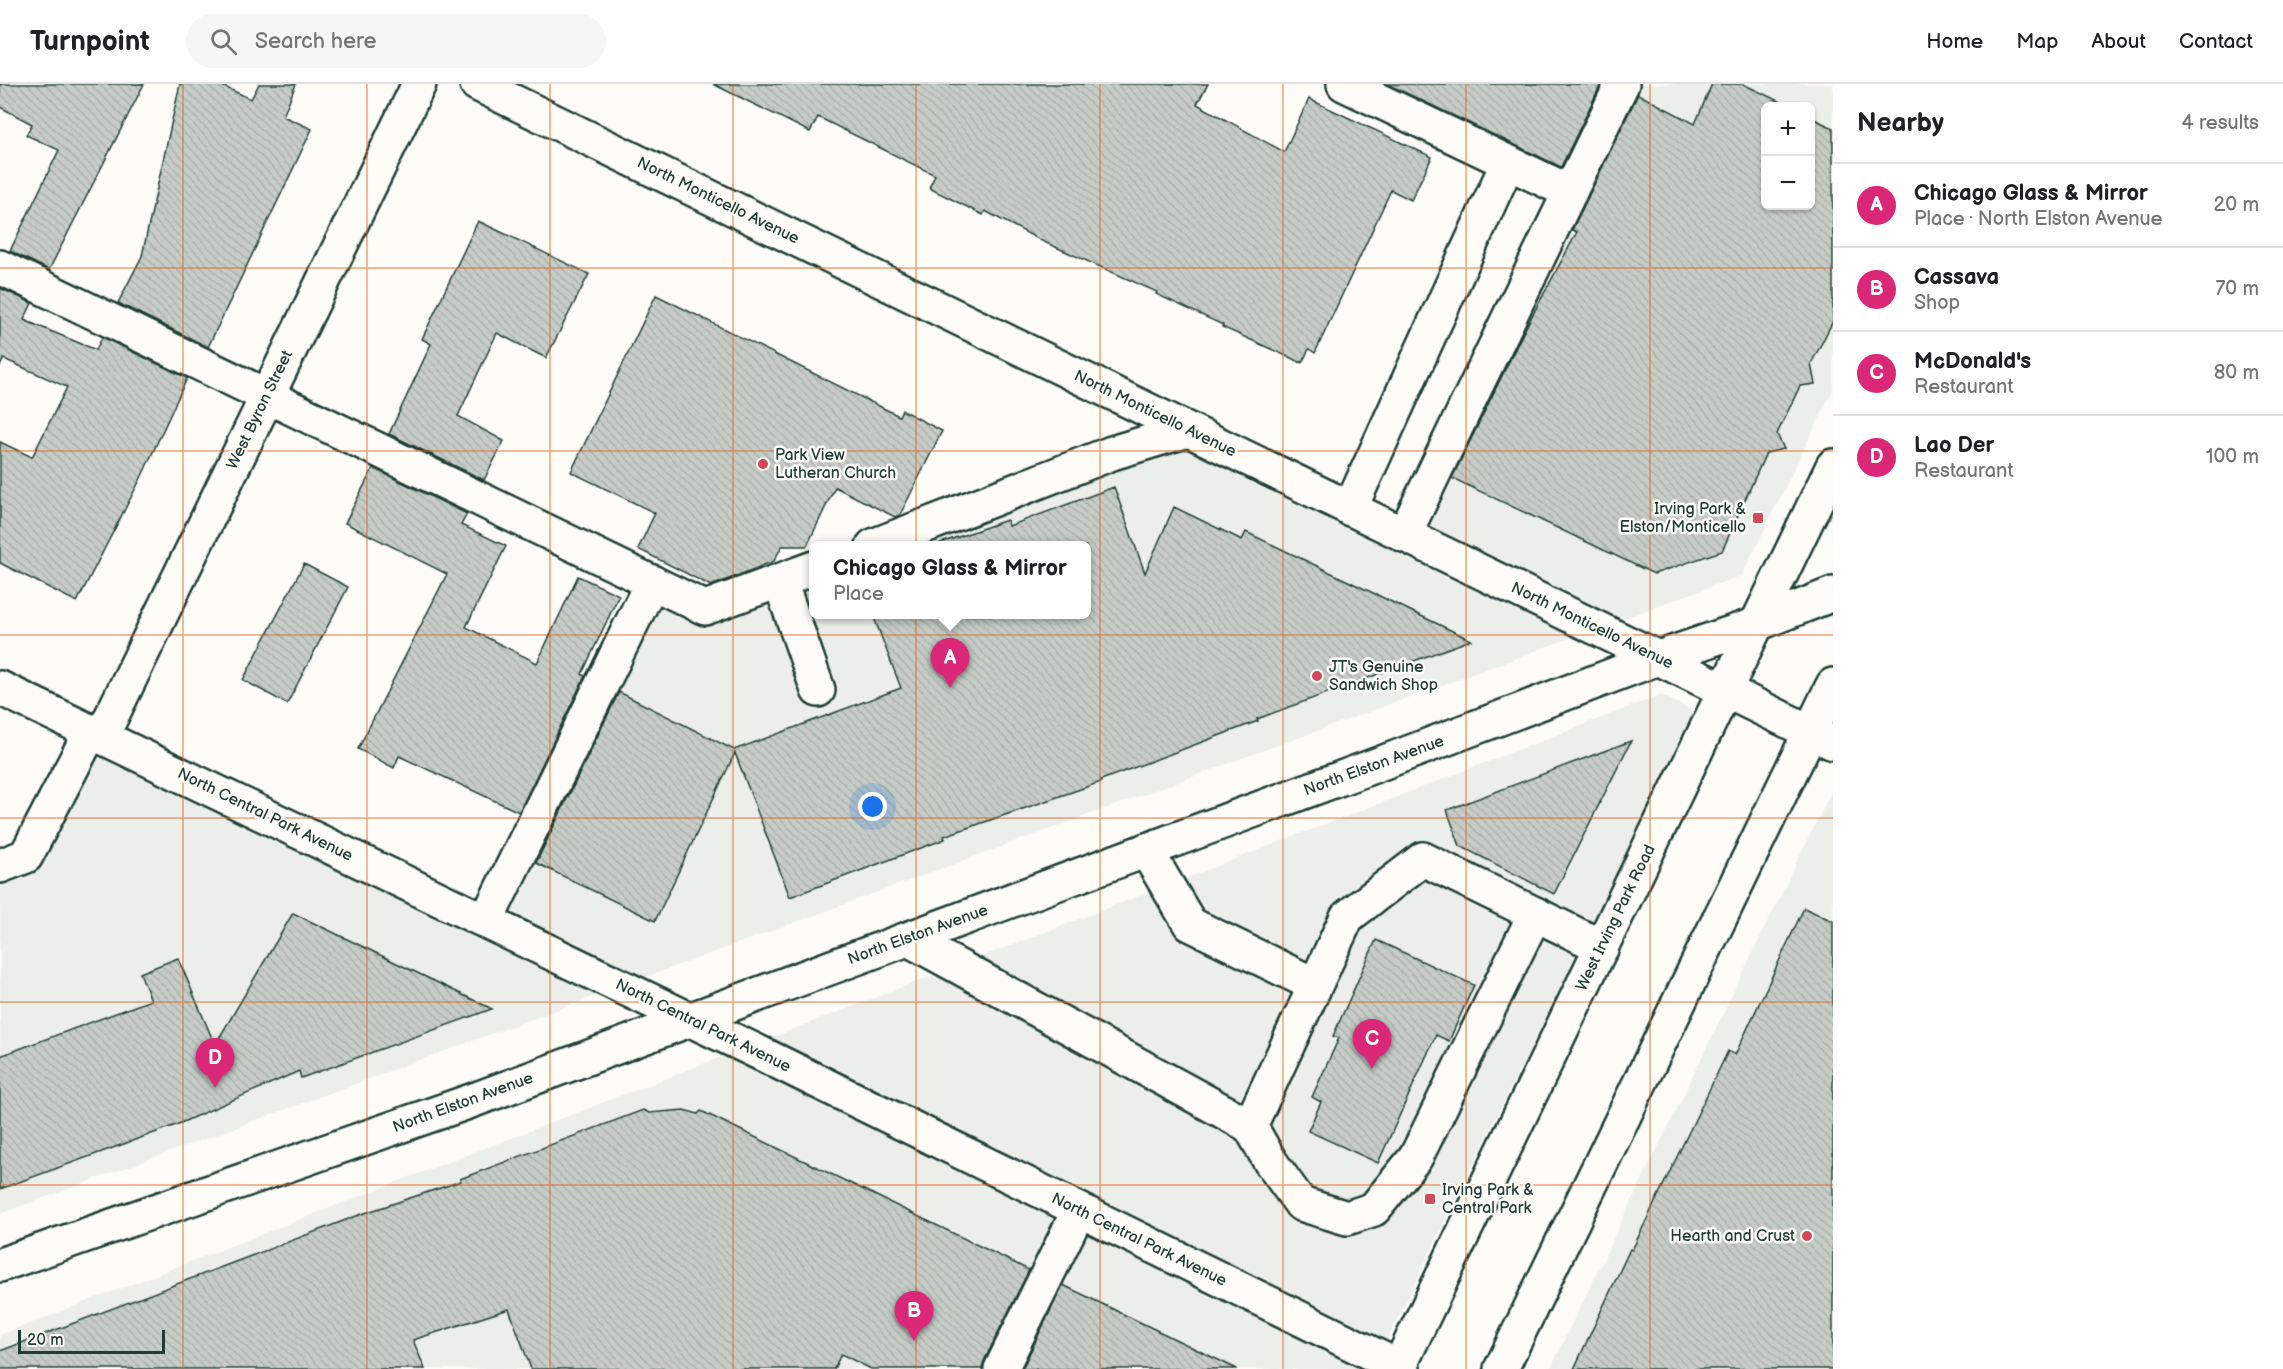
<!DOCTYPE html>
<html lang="en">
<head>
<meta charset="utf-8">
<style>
	:root { --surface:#fff; --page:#f6f6f6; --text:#202124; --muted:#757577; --line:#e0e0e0; --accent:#db2777 }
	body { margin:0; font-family:"Balsamiq Sans",sans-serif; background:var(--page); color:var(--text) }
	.controls { position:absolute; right:18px; top:18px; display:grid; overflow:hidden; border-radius:9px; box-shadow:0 2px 4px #0004 }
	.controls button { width:54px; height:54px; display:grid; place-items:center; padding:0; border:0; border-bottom:2px solid var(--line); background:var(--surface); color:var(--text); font:30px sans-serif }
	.scale { position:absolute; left:18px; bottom:15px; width:147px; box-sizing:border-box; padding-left:6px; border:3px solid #1f3d34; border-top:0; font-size:16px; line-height:21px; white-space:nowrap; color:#1f3d34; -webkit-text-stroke:4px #fdfcf7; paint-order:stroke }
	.you { position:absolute; left:873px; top:723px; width:21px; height:21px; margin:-15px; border:4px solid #fff; border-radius:50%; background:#1a73e8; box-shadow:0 0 0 9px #1a73e833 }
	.badge { display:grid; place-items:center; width:39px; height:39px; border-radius:50%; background:var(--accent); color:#fff; font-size:20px; font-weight:700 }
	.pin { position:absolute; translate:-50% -50px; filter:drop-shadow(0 2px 3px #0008) }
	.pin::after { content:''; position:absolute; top:32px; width:21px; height:18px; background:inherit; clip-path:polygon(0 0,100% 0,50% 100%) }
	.popup { position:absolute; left:809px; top:457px; width:282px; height:78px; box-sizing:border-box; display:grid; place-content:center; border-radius:9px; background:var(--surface); filter:drop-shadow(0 2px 4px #0005); font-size:20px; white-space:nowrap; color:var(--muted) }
	.popup b { font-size:22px; color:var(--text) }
	.popup::after { content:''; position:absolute; left:50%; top:100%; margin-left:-12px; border:12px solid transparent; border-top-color:var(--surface) }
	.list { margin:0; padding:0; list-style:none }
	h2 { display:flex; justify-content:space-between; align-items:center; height:78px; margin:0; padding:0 24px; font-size:26px }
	h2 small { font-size:20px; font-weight:400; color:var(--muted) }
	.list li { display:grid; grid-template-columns:39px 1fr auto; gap:18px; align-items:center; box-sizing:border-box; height:84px; padding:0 24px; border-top:2px solid var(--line) }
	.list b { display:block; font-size:22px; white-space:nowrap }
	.list p { margin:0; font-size:20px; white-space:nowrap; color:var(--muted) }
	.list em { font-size:20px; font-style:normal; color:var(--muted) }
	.icon { flex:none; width:33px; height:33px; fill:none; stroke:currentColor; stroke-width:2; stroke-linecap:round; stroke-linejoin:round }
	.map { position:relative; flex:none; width:1833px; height:1285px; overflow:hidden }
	header { display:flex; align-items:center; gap:36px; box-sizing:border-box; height:84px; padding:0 30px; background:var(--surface); border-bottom:2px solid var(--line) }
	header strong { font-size:28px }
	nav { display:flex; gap:33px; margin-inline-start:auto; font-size:21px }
	.search { width:420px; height:54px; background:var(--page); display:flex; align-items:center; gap:15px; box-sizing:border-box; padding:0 21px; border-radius:33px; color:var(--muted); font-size:22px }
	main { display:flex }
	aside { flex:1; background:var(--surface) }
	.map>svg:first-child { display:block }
	.built { fill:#eceee9; fill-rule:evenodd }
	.building { fill:url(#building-back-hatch); stroke:#1f3d34; stroke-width:1.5 }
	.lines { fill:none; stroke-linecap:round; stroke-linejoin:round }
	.minor-casing { stroke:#1f3d34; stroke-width:38 }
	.major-casing { stroke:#1f3d34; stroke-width:38 }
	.minor { stroke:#fdfcf7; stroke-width:33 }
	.major { stroke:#fdfcf7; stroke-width:33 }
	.grid { fill:none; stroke:#e8590c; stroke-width:1.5; stroke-opacity:0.55 }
	.poi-dot { fill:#d1495b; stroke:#fdfcf7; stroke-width:2 }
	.labels { text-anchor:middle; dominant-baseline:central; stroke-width:5; stroke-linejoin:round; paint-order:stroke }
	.street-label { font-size:16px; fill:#1f3d34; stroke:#fdfcf7 }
	.poi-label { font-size:16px; fill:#1f3d34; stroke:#fdfcf7; text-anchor:start }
</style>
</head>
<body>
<header>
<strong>Turnpoint</strong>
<div class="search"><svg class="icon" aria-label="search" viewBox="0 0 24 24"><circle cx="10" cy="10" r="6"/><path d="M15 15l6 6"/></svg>Search here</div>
<nav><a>Home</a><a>Map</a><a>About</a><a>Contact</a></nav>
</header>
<main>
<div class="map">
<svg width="1833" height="1285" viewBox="0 0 1833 1285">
	<defs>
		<pattern id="building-back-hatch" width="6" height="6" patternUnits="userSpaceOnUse" patternTransform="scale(1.5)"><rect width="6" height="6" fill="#c6cdc7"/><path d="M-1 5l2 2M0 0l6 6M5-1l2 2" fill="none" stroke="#aab1ac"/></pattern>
	</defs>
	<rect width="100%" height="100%" fill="#fdfcf7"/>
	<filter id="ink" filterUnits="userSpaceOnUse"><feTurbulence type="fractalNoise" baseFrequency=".0167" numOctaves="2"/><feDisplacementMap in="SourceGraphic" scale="12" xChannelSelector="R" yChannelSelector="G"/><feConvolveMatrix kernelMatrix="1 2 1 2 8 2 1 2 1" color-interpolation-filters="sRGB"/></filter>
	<g filter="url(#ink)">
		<g class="built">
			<path d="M1625,0H1833V306L1742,491L0,1130V791L96,653L488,848L656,508L709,529L813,490L814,530H1086V462L890,461L1189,350L1409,453ZM1766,22H1810V122H1766Z"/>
			<polygon points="1661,611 1695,628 1373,1285 0,1285 0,1251"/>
			<polygon points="1833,704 1833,1285 1550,1285"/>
		</g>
		<g class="building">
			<polygon points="0,0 144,0 49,186 10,167 59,66 26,51 32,40 0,23"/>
			<polygon points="180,0 218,0 251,15 259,0 296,0 283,32 312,45 208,263 118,219 142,172"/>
			<polygon points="713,0 1208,0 1197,20 1284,68 1309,15 1432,73 1411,116 1391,106 1315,269 1309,265 1302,279 1222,243 1223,241 1156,210 1157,208 1042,157 985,127 983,131 929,104 935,91 818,33 810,48"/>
			<polygon points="1387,0 1601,0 1561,83"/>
			<polygon points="1712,0 1743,0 1789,22 1766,22 1766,122 1810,122 1810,33 1833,44 1833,237 1811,280 1815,300 1800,302 1777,350 1784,365 1766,369 1722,467 1654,490 1452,394 1524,247 1577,148 1572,146 1638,10 1695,40"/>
			<polygon points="478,137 589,190 546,274 497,249 458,332 504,357 484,396 389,350 431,260 422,255"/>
			<polygon points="0,204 32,219 24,236 96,266 102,253 187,294 142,392 77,518 0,479 0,358 32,373 67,303 4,275 0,282"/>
			<polygon points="656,211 899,332 902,326 942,347 900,431 895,433 835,403 807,462 782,462 774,477 711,502 638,465 655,429 571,388"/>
			<polygon points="373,384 467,430 461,441 506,462 466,543 537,579 578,492 619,511 582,590 585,592 519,728 399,672 394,684 358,665 447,490 345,439"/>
			<polygon points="1114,403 1145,489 1174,423 1242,456 1246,448 1471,556 1257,635 1258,637 1101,696 1101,698 944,752 945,755 790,813 735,669 655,837 536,779 619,608 734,666 901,604 873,531 1086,531 1086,462 932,462 1007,436 1009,442"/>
			<polygon points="304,480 348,503 287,620 243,596"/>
			<polygon points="1631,657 1554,810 1460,762 1447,726"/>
			<polygon points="1804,824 1833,837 1833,1285 1574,1285 1630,1165 1632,1166 1728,967 1735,971"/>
			<polygon points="293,829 492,925 301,994 299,987 176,1041 0,1105 0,972 151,916 140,889 178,874 215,961"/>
			<polygon points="1376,856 1474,901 1449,957 1436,951 1378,1079 1308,1047 1321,1018 1312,1013 1339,954 1333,952"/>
			<polygon points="643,1026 649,1029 684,1026 698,1030 701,1027 1029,1186 984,1277 982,1285 871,1285 841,1270 834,1285 531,1285 509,1225 413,1256 425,1285 0,1285 0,1267 359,1131 461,1097 460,1095"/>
			<polygon points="1063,1201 1237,1285 1022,1285"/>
		</g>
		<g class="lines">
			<g class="minor-casing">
				<g id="minor">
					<polyline points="477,0 1833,659"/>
					<polyline points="1344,0 1570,108"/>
					<polyline points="0,183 705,524 814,484"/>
					<polyline points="1350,425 1508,78"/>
					<polyline points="1404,451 1622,0"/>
					<polyline points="873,462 1112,369 1188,346"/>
					<polyline points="780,497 818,606"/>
					<polyline points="0,604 766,972 1403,1285"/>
					<polyline points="102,652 419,0"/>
					<polyline points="1146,766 1190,840 1315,901"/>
					<polyline points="0,782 26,772 91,647"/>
					<polyline points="486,837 652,498"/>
					<polyline points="908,855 1250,1042 1347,833 1423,775 1602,863"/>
					<polyline points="1250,1042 1270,1077 1301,1120 1347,1134 1374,1125 1416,1073 1535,830"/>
					<polyline points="1001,1285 1079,1126"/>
				</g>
			</g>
			<g class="major-casing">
				<g id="major">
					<polyline points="0,1181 471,1017 1395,674 1658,574 1757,540 1833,510"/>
					<polyline points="1398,1285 1833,382"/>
					<polyline points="1501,1285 1833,601"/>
				</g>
			</g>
			<use href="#minor" class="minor"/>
			<use href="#major" class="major"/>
		</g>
	</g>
	<path class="grid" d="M183,0V1285M367,0V1285M550,0V1285M733,0V1285M916,0V1285M1100,0V1285M1283,0V1285M1466,0V1285M1650,0V1285M0,184H1833M0,367H1833M0,551H1833M0,734H1833M0,918H1833M0,1101H1833"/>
	<g class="poi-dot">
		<circle cx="763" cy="380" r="6"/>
		<rect x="1752" y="428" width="12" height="12" rx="3"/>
		<circle cx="1317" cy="592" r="6"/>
		<rect x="1424" y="1109" width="12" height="12" rx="3"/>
		<circle cx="1807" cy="1152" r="6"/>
	</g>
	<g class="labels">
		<g class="street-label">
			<text transform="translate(718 117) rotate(26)">North Monticello Avenue</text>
			<text transform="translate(260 326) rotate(-64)">West Byron Street</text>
			<text transform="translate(1155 330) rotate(26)">North Monticello Avenue</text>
			<text transform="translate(1592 542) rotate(26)">North Monticello Avenue</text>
			<text transform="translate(1374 682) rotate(-20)">North Elston Avenue</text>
			<text transform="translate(265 731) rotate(26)">North Central Park Avenue</text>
			<text transform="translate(1616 834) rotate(-64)">West Irving Park Road</text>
			<text transform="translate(918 851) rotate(-20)">North Elston Avenue</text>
			<text transform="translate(703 942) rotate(26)">North Central Park Avenue</text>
			<text transform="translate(463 1019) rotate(-20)">North Elston Avenue</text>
			<text transform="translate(1139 1156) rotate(26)">North Central Park Avenue</text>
		</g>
		<g class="poi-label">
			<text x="775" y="371">Park View<tspan x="775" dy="18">Lutheran Church</tspan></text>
			<text x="1746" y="425" text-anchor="end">Irving Park &amp;<tspan x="1746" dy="18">Elston/Monticello</tspan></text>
			<text x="1329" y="583">JT's Genuine<tspan x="1329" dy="18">Sandwich Shop</tspan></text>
			<text x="1442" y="1106">Irving Park &amp;<tspan x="1442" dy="18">Central Park</tspan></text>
			<text x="1795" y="1152" text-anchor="end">Hearth and Crust</text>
		</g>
	</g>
</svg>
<div class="controls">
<button>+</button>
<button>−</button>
</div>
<div class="scale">20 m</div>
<div class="you"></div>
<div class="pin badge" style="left:950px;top:604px">A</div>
<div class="popup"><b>Chicago Glass &amp; Mirror</b>Place</div>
<div class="pin badge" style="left:914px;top:1257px">B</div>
<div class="pin badge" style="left:1372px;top:985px">C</div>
<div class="pin badge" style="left:215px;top:1004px">D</div>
</div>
<aside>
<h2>Nearby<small>4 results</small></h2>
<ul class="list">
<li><span class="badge">A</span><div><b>Chicago Glass &amp; Mirror</b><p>Place · North Elston Avenue</p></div><em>20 m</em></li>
<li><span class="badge">B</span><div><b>Cassava</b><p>Shop</p></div><em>70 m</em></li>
<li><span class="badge">C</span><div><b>McDonald's</b><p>Restaurant</p></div><em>80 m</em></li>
<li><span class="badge">D</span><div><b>Lao Der</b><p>Restaurant</p></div><em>100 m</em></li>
</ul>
</aside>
</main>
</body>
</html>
